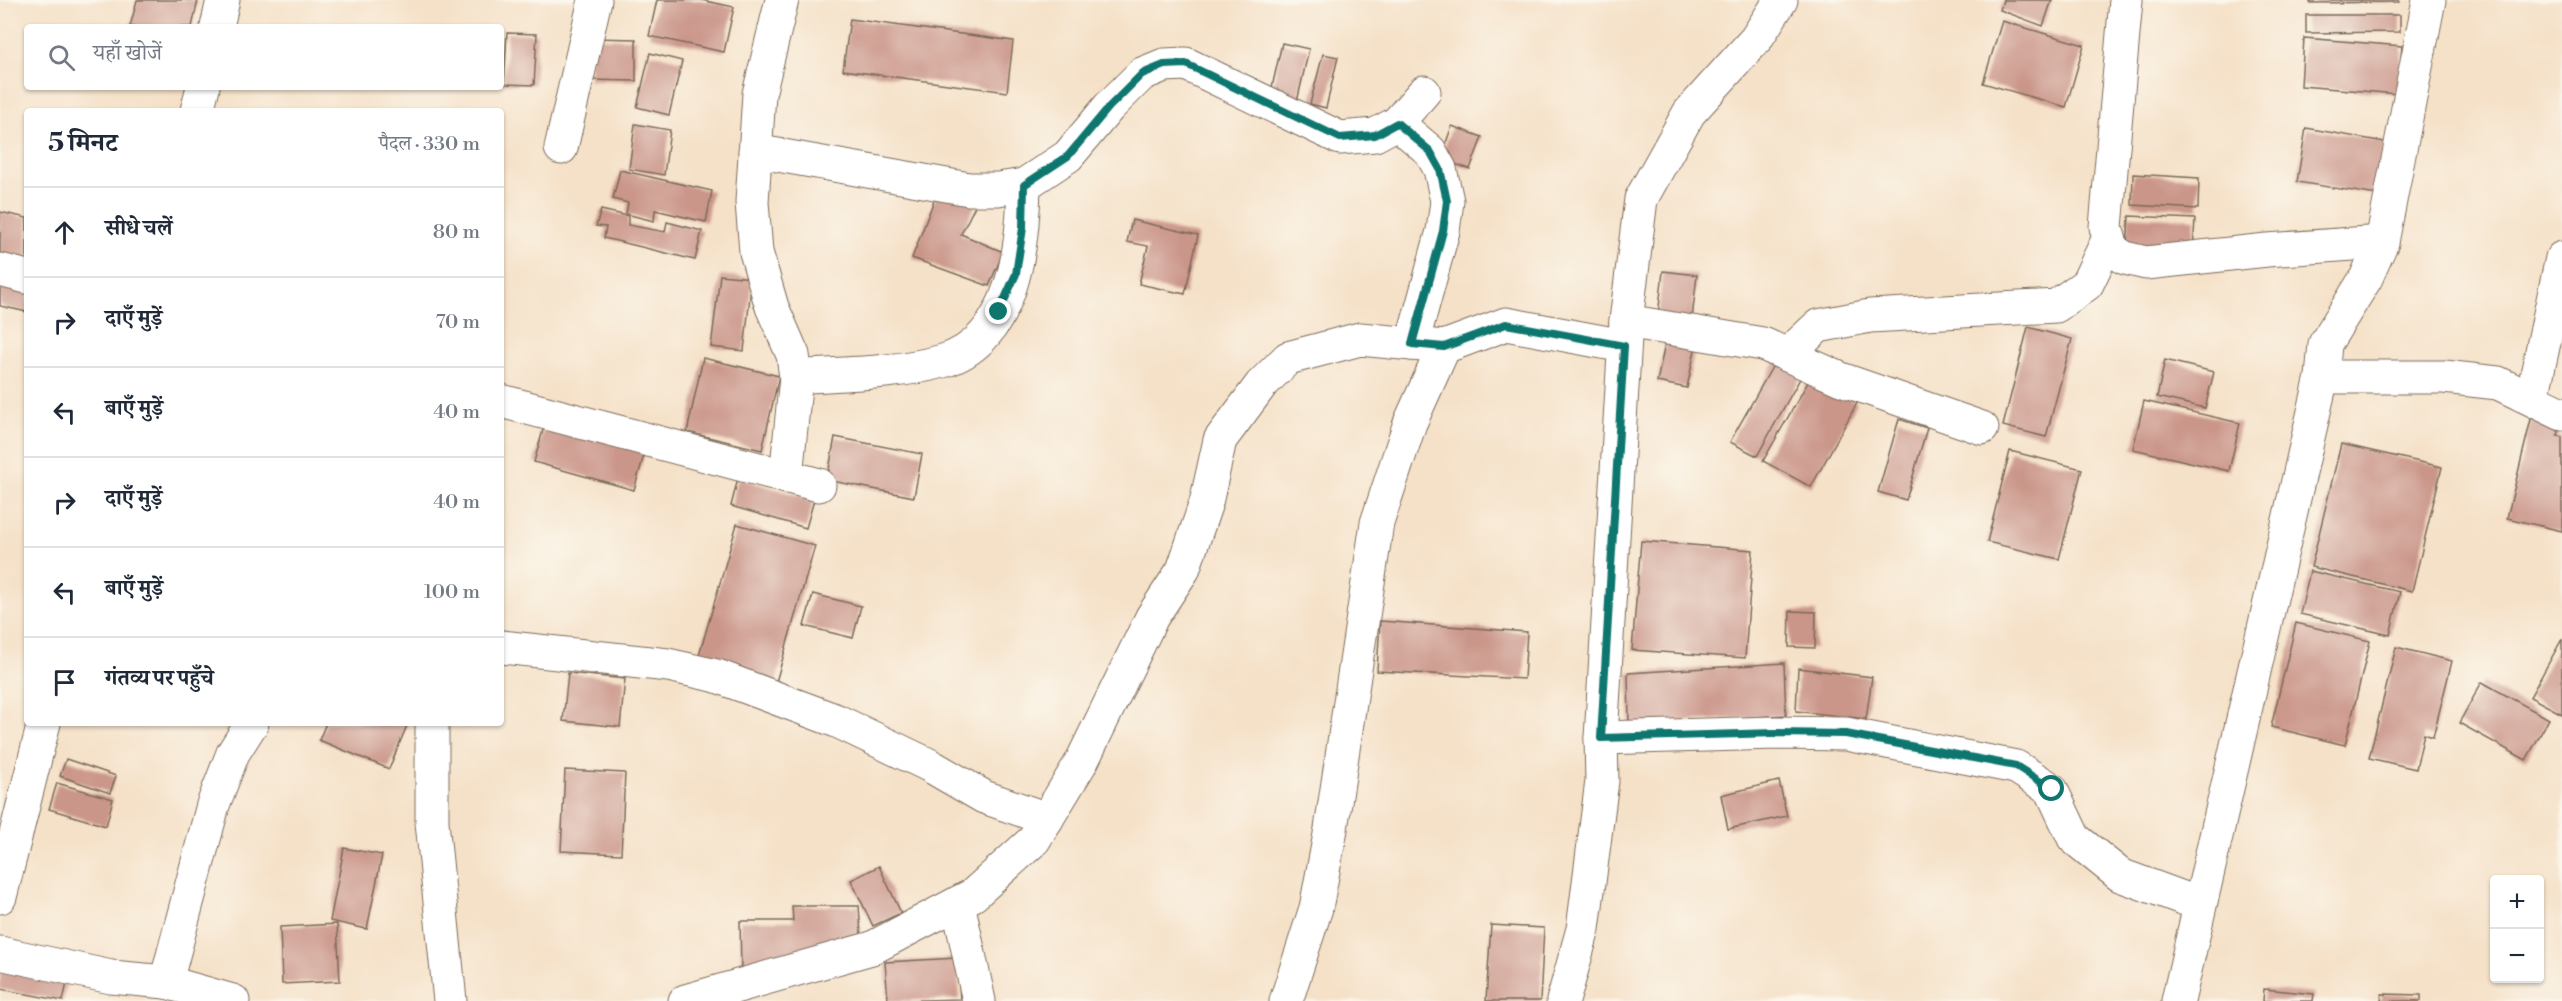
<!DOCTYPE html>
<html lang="hi">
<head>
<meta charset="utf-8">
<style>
	:root { --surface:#fff; --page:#f6f6f7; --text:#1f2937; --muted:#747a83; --line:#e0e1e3 }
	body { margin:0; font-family:"Libre Bodoni","Noto Serif Devanagari",serif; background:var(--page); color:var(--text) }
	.controls { position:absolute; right:18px; bottom:18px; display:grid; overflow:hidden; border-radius:6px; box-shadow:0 2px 4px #0004 }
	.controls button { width:54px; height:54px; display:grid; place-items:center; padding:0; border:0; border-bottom:2px solid var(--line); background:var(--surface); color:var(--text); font:30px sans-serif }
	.stop { position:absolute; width:18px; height:18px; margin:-14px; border:4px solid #0f766e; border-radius:50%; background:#fff }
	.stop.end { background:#0f766e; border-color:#fff; box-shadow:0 2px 6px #0008 }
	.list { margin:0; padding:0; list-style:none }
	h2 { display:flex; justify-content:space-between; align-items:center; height:78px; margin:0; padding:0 24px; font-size:26px }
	h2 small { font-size:20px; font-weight:400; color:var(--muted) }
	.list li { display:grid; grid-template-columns:39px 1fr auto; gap:18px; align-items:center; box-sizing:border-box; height:90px; padding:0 24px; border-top:2px solid var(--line) }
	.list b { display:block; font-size:22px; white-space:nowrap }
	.list em { font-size:20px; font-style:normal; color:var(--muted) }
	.icon { flex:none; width:33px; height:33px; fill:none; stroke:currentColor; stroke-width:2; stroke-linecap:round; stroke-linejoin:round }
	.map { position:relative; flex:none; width:2562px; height:1001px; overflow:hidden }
	.search { position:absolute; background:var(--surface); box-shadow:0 2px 4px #0004; left:24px; top:24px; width:480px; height:66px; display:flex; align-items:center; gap:15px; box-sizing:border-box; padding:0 21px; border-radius:6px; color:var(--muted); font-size:22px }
	.panel { position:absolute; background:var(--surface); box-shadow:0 2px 4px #0004; left:24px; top:108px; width:480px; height:618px; border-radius:6px }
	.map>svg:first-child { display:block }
	.building { fill:#cb968a }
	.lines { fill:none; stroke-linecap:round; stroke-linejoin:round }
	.street-casing { stroke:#7c6a5a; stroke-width:35 }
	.street { stroke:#fff; stroke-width:33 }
	.route { stroke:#0f766e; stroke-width:8 }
</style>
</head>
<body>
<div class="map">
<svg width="2562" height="1001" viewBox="0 0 2562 1001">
	<rect width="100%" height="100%" fill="#fbf7ec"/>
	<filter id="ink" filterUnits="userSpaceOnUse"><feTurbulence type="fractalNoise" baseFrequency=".0167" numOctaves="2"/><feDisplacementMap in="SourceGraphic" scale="12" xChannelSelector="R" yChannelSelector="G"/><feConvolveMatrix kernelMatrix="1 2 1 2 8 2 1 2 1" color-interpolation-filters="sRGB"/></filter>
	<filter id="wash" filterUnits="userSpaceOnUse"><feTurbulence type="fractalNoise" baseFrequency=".008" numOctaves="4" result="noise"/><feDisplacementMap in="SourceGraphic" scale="24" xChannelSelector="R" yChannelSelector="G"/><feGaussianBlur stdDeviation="1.35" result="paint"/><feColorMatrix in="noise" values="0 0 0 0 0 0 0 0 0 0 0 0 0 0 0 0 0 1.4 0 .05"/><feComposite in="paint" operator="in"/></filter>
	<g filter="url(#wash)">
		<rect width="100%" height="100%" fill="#f5e1c8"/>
		<g id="blocks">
			<g class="building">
				<polygon points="137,0 198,0 192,27 130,27"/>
				<polygon points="657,0 701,0 734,7 724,52 649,36"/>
				<polygon points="2003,0 2052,0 2043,26 2000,10"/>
				<polygon points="2310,0 2399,0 2399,2 2310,3"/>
				<polygon points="2306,15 2400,15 2400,32 2306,33"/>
				<polygon points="850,19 1013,41 1007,92 843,70"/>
				<polygon points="2002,21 2084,45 2066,107 1983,83"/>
				<polygon points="507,33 537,34 534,85 504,84"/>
				<polygon points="591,38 636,39 636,81 590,80"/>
				<polygon points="2304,38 2402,46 2398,94 2301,86"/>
				<polygon points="1282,43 1309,49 1297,102 1270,96"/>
				<polygon points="650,53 682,61 669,115 637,107"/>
				<polygon points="1323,54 1338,57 1326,108 1310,104"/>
				<polygon points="635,124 670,130 664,175 629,169"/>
				<polygon points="1452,126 1482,137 1470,169 1440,159"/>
				<polygon points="2306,128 2385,142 2377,195 2297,182"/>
				<polygon points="620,170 712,191 706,222 655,210 654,221 626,214 628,203 613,199"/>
				<polygon points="2133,174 2199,178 2198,209 2132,205"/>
				<polygon points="939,187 976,204 961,234 1003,252 989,286 912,258"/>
				<polygon points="601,210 628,216 628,225 665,232 667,222 702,231 695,260 604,238 606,227 596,226"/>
				<polygon points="0,212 27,218 27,262 0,256"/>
				<polygon points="2129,216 2195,219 2193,250 2127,247"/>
				<polygon points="1132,220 1198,235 1185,294 1139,284 1148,246 1127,242"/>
				<polygon points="1663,271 1697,275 1692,319 1658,316"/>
				<polygon points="720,275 752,278 744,351 711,347"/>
				<polygon points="0,277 27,283 27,312 0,306"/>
				<polygon points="2028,327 2072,339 2046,437 2003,426"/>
				<polygon points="1667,334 1697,340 1687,388 1657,382"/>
				<polygon points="703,358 779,376 762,450 687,432"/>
				<polygon points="1776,360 1802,375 1757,456 1730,442"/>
				<polygon points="2165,360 2214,372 2205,408 2157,397"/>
				<polygon points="1811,377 1857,403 1811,487 1763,461"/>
				<polygon points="2144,401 2240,423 2229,471 2133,449"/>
				<polygon points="2533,411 2562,418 2557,436 2562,437 2562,531 2507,518"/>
				<polygon points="1899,419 1927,428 1906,500 1878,492"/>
				<polygon points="545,423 645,452 634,490 534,462"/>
				<polygon points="835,437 922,454 914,497 827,480"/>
				<polygon points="2341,444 2442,467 2412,591 2311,567"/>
				<polygon points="2010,451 2082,469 2059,559 1987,542"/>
				<polygon points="738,478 814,500 806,528 731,506"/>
				<polygon points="737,524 815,546 774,689 696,666"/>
				<polygon points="1641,541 1753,550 1745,658 1632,650"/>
				<polygon points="2310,571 2400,592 2390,635 2300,614"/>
				<polygon points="813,594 861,606 853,638 804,626"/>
				<polygon points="1790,611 1816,612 1815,648 1789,647"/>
				<polygon points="1380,621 1527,632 1524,679 1377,671"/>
				<polygon points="2296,623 2370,641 2345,745 2271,727"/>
				<polygon points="2562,639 2562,714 2530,697"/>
				<polygon points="2396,647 2452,661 2433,737 2424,734 2416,769 2369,758"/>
				<polygon points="1784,663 1786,715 1629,725 1628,673"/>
				<polygon points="1798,668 1872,677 1866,719 1796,711"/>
				<polygon points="568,673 625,679 620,727 563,721"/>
				<polygon points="2482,682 2549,719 2526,760 2459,723"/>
				<polygon points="326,723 408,723 389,769 319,740"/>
				<polygon points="66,759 116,776 110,793 60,776"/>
				<polygon points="565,770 625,773 621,854 561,851"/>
				<polygon points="1779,781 1787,816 1728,829 1721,795"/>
				<polygon points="57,783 113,799 106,826 49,809"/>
				<polygon points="344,848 382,855 367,929 330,921"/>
				<polygon points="879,866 901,913 873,926 851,880"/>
				<polygon points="792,906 859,906 861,935 741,969 740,921 793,921"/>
				<polygon points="337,924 340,981 282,984 280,927"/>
				<polygon points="1491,925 1544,928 1540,1001 1486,1001"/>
				<polygon points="957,958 960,999 888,1001 885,962"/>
				<polygon points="0,959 69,974 63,1001 0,989"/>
				<polygon points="2264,989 2314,994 2313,1001 2263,1001"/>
				<polygon points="2382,994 2421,995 2421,1001 2381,1001"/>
			</g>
		</g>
	</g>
	<g filter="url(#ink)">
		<use href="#blocks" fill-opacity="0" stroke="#7c6a5a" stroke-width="1.5"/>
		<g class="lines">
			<g class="street-casing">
				<g id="street">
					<polyline points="782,0 759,94 752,202 756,252 772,307 793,355 796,377 786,477"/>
					<polyline points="2126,0 2106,227 2112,250 2125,258 2146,263 2267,250 2382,242"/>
					<polyline points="217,27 223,0"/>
					<polyline points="197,111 203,87"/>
					<polyline points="1397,123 1430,151 1440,169 1447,201 1443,231 1412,344"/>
					<polyline points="561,148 595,0"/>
					<polyline points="755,151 969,189 998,189 1024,185 1068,156 1109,107 1142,74 1164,65 1186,64 1340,138 1375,135 1397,123 1424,92"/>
					<polyline points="0,270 27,277"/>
					<polyline points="1626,321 1763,344 1841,379 1982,428"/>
					<polyline points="1787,355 1818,326 1870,316 2056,306 2087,284 2109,238"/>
					<path d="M796,377C844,373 896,374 943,361C1014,340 1023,246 1024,185"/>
					<polyline points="2322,377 2444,377 2498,383 2562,414"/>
					<polyline points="2532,398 2562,258"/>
					<polyline points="501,401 819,485"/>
					<polyline points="501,647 668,665 717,676 837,721 929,765 984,797 1047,819"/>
					<polyline points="432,723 432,822 450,1001"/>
					<polyline points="1601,738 1776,733 1846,734 2016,767 2051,789 2074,838 2120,875 2199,904"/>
					<polyline points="0,897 44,723"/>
					<polyline points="958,903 979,1001"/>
					<polyline points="0,953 111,977 166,982 233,1001"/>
					<polyline points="166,982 213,805 233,753 252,723"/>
					<polyline points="685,1001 872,948 973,895 1034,840 1082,761 1152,617 1183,570 1206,503 1220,440 1261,385 1288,358 1360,339 1444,347"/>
					<polyline points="1286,1001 1316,908 1331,829 1377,523 1410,423 1444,347 1506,324 1624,346"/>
					<polyline points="1563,1001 1583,929 1602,781 1601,738 1626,321 1641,199 1689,113 1756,39 1781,0"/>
					<polyline points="2178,1001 2322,377 2325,344 2366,278 2382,242 2429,0"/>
				</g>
			</g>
			<use href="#street" class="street"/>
		</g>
	</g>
	<g class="lines" filter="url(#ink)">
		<polyline class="route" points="999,312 1016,274 1023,228 1024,185 1068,156 1109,107 1142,74 1164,65 1186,64 1340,138 1375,135 1397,123 1430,151 1440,169 1447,201 1443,231 1412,344 1444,347 1506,324 1624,346 1601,738 1776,733 1846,734 2016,766 2052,789"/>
	</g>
</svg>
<div class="controls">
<button>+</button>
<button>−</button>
</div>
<div class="stop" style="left:2052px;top:789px"></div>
<div class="stop end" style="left:999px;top:312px"></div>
<div class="search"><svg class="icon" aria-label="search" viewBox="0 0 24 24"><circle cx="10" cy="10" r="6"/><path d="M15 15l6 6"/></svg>यहाँ खोजें</div>
<section class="panel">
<h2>5 मिनट<small>पैदल · 330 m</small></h2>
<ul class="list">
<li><svg class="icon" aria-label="ahead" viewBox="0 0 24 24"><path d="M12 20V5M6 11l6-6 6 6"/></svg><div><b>सीधे चलें</b></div><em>80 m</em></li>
<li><svg class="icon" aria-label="right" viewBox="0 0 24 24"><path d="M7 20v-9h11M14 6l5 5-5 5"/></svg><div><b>दाएँ मुड़ें</b></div><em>70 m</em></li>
<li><svg class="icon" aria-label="left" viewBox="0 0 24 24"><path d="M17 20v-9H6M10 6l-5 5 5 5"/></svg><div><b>बाएँ मुड़ें</b></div><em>40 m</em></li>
<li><svg class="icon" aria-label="right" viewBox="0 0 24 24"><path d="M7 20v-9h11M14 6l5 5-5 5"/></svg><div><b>दाएँ मुड़ें</b></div><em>40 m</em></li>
<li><svg class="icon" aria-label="left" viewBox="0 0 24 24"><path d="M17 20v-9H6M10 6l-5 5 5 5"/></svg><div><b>बाएँ मुड़ें</b></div><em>100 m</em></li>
<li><svg class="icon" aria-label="arrive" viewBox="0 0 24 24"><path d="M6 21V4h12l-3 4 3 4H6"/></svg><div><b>गंतव्य पर पहुँचे</b></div></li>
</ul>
</section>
</div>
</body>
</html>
